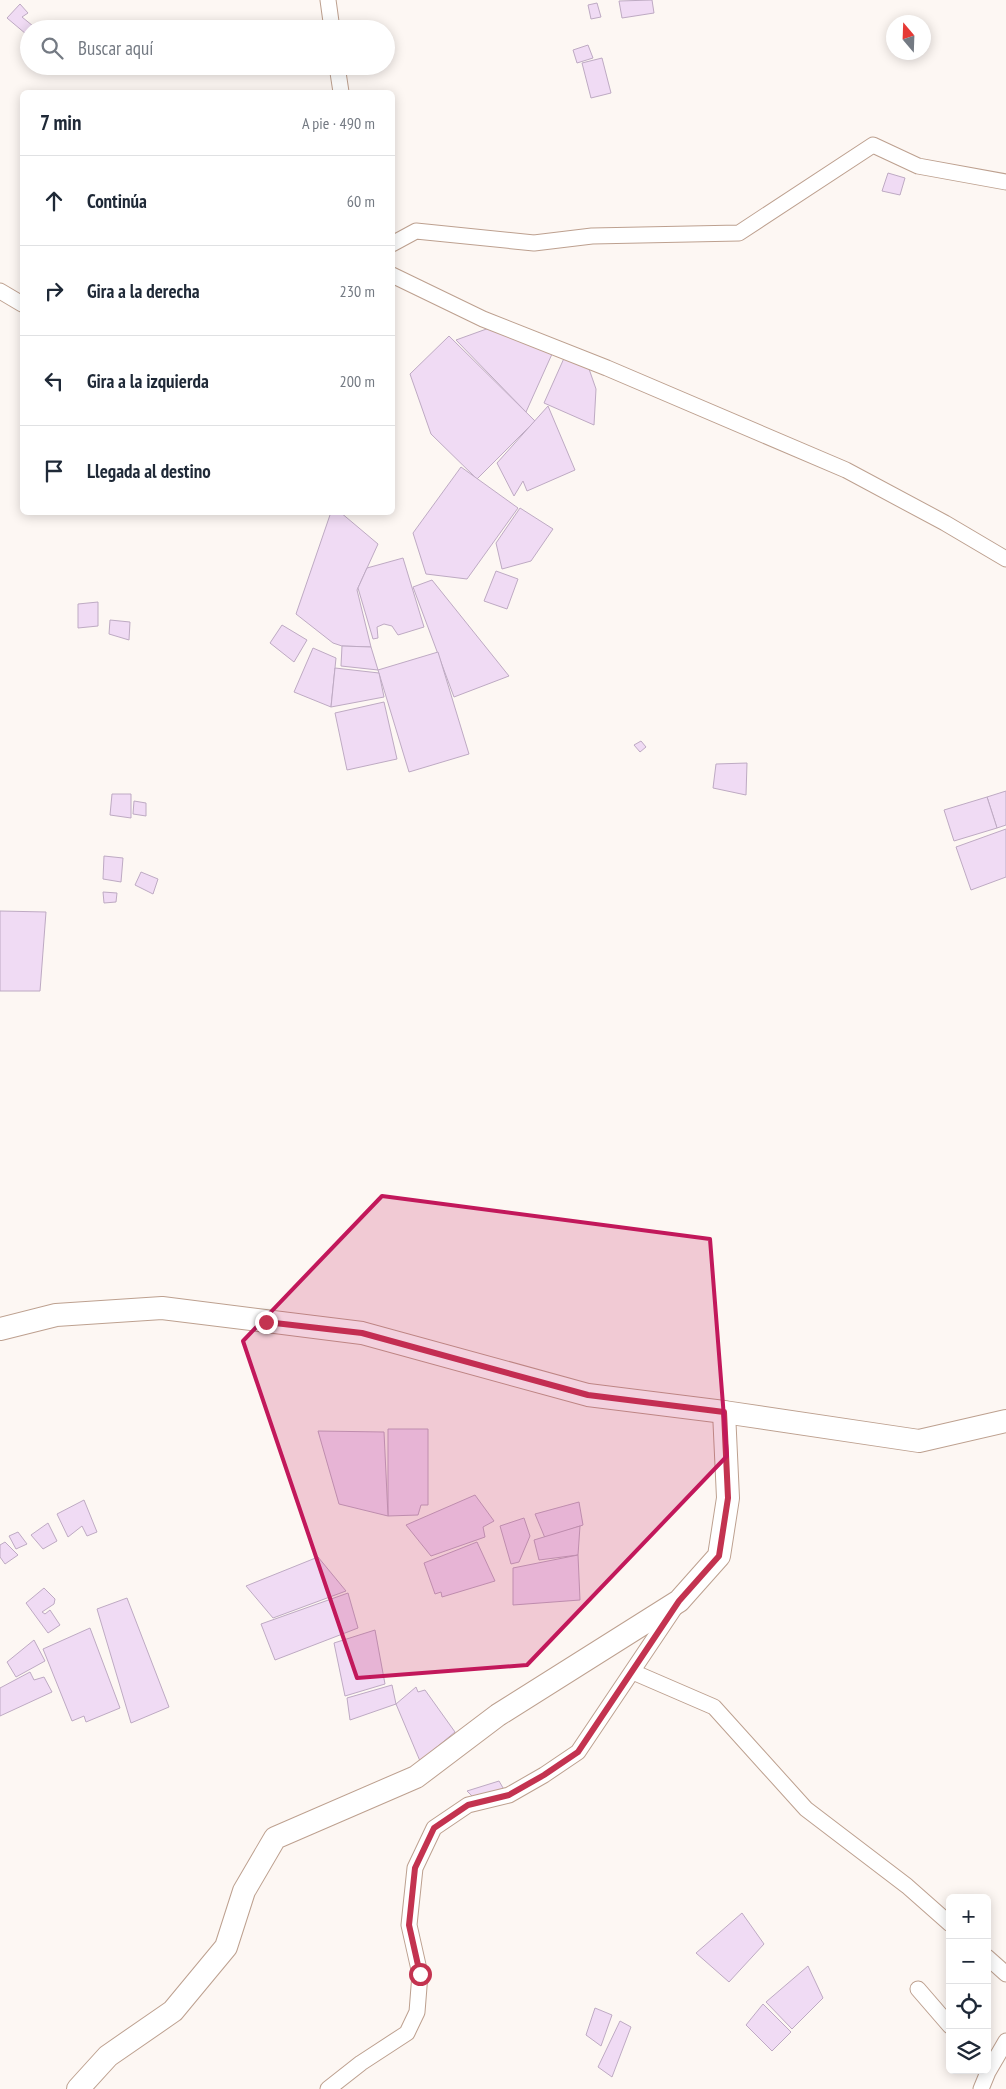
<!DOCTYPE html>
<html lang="es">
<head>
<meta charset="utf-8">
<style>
	:root { --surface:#fff; --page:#f2f2f3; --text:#1f2937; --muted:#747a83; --line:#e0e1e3 }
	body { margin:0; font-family:"PT Sans Narrow",sans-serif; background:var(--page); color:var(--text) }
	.controls { position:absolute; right:15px; bottom:15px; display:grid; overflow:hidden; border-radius:8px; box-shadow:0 2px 12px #0003 }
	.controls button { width:45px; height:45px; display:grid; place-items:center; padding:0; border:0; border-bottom:1px solid var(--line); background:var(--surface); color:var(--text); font:25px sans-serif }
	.compass { position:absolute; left:886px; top:15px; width:45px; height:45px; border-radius:50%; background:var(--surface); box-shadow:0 2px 12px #0003; rotate:341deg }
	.stop { position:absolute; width:15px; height:15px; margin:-11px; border:4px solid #c33350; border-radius:50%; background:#fff }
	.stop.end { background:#c33350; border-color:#fff; box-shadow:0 1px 5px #0008 }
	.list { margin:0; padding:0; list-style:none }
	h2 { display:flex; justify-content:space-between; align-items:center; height:65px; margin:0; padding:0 20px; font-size:21px }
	h2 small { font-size:16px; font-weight:400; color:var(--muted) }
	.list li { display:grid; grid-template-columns:32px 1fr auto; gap:15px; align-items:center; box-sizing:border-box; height:90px; padding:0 20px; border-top:1px solid var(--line) }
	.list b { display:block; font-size:19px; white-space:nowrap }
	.list em { font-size:16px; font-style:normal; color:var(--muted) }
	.icon { flex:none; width:28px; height:28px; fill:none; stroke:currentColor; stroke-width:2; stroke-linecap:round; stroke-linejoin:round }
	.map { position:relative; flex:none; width:1006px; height:2089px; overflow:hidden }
	.search { position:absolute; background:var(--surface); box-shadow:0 2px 12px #0003; left:20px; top:20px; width:375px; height:55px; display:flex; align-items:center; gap:12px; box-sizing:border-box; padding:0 18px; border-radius:28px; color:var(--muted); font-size:19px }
	.panel { position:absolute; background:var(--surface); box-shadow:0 2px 12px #0003; left:20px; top:90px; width:375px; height:425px; border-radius:8px }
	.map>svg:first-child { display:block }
	.building { fill:#f0dbf4; stroke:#beaac3 }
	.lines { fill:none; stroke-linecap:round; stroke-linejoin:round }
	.street-casing { stroke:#bda08f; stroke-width:17 }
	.secondary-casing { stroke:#bda08f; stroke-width:24 }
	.street { stroke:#fff; stroke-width:15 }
	.secondary { stroke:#fff; stroke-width:22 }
	.route { stroke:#c33350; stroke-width:6 }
	.marked { fill:#c2185b; fill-opacity:0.2; stroke:#c2185b; stroke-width:4; stroke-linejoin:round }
</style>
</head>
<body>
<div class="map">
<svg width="1006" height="2089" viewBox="0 0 1006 2089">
	<rect width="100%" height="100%" fill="#fdf7f3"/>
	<g class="building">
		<polygon points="652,0 654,13 622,18 619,1"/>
		<polygon points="597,3 601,17 591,19 588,5"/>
		<polygon points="20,4 28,13 22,17 33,26 29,29 26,34 7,18"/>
		<polygon points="588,45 593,58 577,63 573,50"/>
		<polygon points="602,58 611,93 591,98 582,63"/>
		<polygon points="888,173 905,178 900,195 882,191"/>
		<polygon points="492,327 552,354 526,412 456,340"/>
		<polygon points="449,336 535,421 477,479 431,434 410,374"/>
		<polygon points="565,356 588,366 596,389 594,425 544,403"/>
		<polygon points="548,406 575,470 527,491 523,481 514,496 497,463"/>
		<polygon points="461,467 518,508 467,579 426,574 413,533"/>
		<polygon points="520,508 553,529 531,561 502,569 496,543"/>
		<polygon points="331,512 340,512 378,544 357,590 371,647 342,646 333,643 296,614"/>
		<polygon points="403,558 424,627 398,635 392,626 384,624 377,627 378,638 373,639 358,588 367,568"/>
		<polygon points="496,571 518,579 507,609 484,601"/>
		<polygon points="432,580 509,676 454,697 413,587"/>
		<polygon points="98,602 98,626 78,628 78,604"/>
		<polygon points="110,620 130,622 129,640 109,634"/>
		<polygon points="282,625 307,640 294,662 270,643"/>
		<polygon points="342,646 371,647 378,670 341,666"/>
		<polygon points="313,648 336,658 331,707 294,692"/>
		<polygon points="438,652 469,754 409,772 378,670"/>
		<polygon points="335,668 379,673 384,697 331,707"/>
		<polygon points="384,702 397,759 347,770 335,713"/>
		<polygon points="641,741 646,747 640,752 634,745"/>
		<polygon points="747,763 746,795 713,788 716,764"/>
		<polygon points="1006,791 1006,825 997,828 987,797"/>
		<polygon points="112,794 131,794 131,818 110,815"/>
		<polygon points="987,797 997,828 954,841 944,810"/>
		<polygon points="134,801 146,803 146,816 133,814"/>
		<polygon points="1006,829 1006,877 971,890 956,847"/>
		<polygon points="104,856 123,858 121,882 103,879"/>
		<polygon points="141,872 158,879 153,894 135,885"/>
		<polygon points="103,892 117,893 116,902 104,903"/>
		<polygon points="0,911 46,912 40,991 0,991"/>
		<polygon points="388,1429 428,1429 428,1505 421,1505 418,1515 388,1516"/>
		<polygon points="318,1431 384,1432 388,1516 339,1504"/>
		<polygon points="475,1495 494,1521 483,1527 485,1537 431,1556 406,1525"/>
		<polygon points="84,1500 97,1532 87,1536 82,1526 68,1537 57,1514"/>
		<polygon points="579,1502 583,1525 545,1538 535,1514"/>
		<polygon points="524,1518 530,1536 519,1562 511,1564 500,1526"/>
		<polygon points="48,1523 57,1541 43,1549 31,1535"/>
		<polygon points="580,1526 578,1555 539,1560 534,1540"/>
		<polygon points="18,1532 27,1544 16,1549 9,1536"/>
		<polygon points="5,1542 18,1555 5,1564 0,1557 0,1545"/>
		<polygon points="477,1542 495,1581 442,1597 441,1592 435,1594 424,1563"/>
		<polygon points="578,1555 580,1600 513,1605 513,1568"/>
		<polygon points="318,1557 346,1591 273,1618 246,1586"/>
		<polygon points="44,1588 55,1599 54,1604 42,1612 45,1614 50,1610 60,1625 48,1633 26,1603"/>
		<polygon points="348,1593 358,1628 275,1660 261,1624"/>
		<polygon points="127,1598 169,1707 131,1723 97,1609"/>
		<polygon points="90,1628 120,1708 86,1722 84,1716 72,1721 43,1649"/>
		<polygon points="375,1630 385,1684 345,1696 334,1643"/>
		<polygon points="34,1640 45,1661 16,1677 7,1662"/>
		<polygon points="30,1672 34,1680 44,1677 52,1692 0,1716 0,1688"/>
		<polygon points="392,1685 396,1704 350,1720 347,1698"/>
		<polygon points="416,1687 418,1692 425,1690 455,1732 420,1761 396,1704"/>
		<polygon points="499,1781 506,1793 476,1800 467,1791"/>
		<polygon points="742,1913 764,1944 729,1982 696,1953"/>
		<polygon points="808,1966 823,1998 792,2029 766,2002"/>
		<polygon points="763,2004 791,2032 772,2051 746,2025"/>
		<polygon points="595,2008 612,2015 601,2046 586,2035"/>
		<polygon points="620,2021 631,2027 612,2077 598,2067"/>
	</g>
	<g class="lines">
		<g class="street-casing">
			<g id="street">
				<polyline points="328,0 332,29"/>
				<polyline points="337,66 341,92"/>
				<polyline points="392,244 416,231 534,243 592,236 739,233 873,145 918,166 1006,182"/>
				<polyline points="392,275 483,319 607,368 846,470 945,523 1006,559"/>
				<polyline points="0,291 22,304"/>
				<polyline points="633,1672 714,1707 806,1809 907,1886 950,1924"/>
				<polyline points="987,1957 1006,1974"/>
				<polyline points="918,1989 950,2026"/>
				<polyline points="328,2089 361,2063 407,2033 417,2012 420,1974 409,1925 415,1868 434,1828 468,1805 509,1795 544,1775 578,1752 676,1606"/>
				<polyline points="981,2089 988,2072 1006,2041"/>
			</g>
		</g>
		<g class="secondary-casing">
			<g id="secondary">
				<polyline points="0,1329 56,1315 162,1308 362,1333 588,1395 724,1412 919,1441 1006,1421"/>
				<polyline points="78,2089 108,2056 173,2011 226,1947 244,1891 275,1838 416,1777 498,1715 679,1601 719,1556 728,1498 724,1412"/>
			</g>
		</g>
		<use href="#street" class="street"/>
		<use href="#secondary" class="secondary"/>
	</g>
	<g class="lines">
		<polyline class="route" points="266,1322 362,1333 588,1395 724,1412 728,1498 719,1556 679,1601 578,1752 544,1775 509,1795 468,1805 434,1828 415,1868 409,1925 420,1974"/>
	</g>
	<path class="marked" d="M382,1196L710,1239L727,1456L527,1665L357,1678L243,1341Z"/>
</svg>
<div class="controls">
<button>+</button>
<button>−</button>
<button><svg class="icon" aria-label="locate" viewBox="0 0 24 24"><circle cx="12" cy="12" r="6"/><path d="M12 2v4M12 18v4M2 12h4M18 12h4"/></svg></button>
<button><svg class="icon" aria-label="layers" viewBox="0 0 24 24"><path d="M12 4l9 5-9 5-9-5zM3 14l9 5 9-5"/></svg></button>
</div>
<svg class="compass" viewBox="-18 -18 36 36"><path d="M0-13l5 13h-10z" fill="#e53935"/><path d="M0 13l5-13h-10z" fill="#747a83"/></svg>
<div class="stop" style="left:420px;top:1974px"></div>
<div class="stop end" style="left:266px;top:1322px"></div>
<div class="search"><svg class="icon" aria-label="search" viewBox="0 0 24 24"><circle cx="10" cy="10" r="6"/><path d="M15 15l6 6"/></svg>Buscar aquí</div>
<section class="panel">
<h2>7 min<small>A pie · 490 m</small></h2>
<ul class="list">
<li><svg class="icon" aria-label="ahead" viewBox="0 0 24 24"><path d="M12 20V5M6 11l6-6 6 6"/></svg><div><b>Continúa</b></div><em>60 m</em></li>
<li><svg class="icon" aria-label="right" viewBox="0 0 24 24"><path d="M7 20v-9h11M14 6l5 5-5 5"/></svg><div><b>Gira a la derecha</b></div><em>230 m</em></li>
<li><svg class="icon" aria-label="left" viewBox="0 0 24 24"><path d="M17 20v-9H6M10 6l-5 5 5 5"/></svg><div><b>Gira a la izquierda</b></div><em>200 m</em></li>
<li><svg class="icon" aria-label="arrive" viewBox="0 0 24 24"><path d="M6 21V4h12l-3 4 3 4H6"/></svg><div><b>Llegada al destino</b></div></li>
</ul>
</section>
</div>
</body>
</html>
